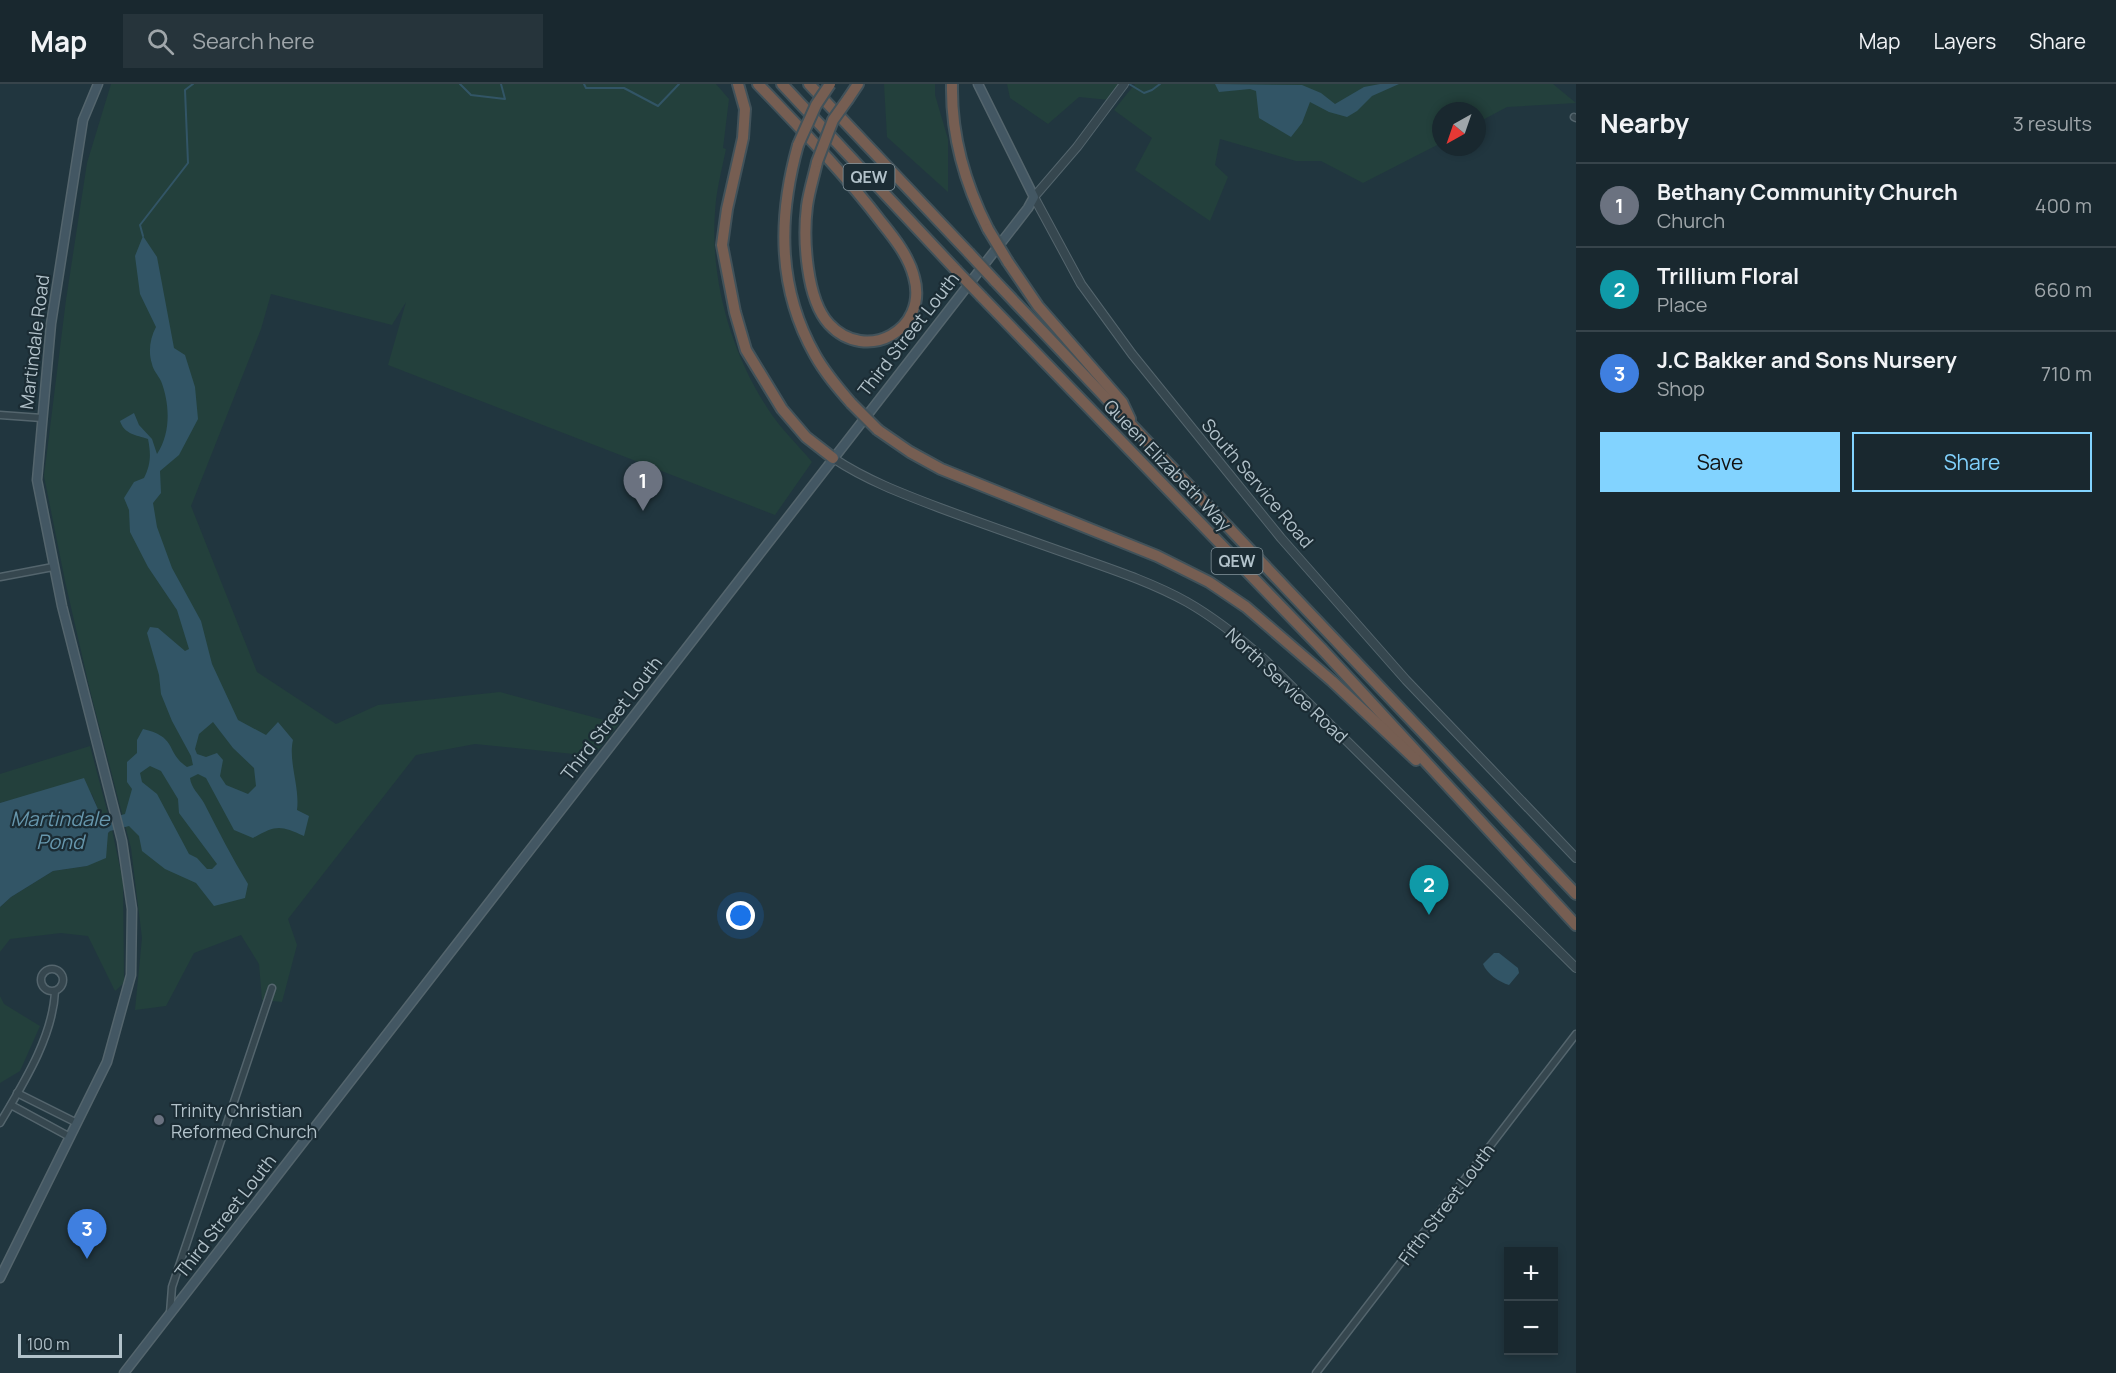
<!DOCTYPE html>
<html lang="en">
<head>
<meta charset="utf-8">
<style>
	:root { --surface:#19282f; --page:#26343b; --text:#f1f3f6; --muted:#9fa6aa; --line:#37444b; --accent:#82d3ff }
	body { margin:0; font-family:Manrope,sans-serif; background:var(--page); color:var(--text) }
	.controls { position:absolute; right:18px; bottom:18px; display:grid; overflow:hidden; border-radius:0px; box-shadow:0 3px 9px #0003 }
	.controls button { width:54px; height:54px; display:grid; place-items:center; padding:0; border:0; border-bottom:2px solid var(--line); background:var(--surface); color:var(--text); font:30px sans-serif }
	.compass { position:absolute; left:1432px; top:18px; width:54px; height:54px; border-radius:50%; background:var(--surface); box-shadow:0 3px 9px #0003; rotate:220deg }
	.scale { position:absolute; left:18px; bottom:15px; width:104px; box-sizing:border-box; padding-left:6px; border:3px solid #b2c2ca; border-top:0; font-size:16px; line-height:21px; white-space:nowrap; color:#b2c2ca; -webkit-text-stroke:4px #1b2c34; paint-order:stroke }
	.you { position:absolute; left:741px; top:832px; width:21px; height:21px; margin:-15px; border:4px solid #fff; border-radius:50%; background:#1a73e8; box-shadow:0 0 0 9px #1a73e833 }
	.badge { display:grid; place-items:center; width:39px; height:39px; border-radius:50%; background:var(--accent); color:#fff; font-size:20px; font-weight:700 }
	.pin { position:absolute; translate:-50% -50px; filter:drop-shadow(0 2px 3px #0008) }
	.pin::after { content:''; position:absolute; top:32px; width:21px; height:18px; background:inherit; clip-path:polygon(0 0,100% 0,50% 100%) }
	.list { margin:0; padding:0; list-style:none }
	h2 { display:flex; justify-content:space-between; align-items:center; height:78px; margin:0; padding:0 24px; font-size:26px }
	h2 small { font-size:20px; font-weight:400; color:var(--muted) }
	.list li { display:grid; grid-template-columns:39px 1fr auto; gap:18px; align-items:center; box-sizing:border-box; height:84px; padding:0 24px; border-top:2px solid var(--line) }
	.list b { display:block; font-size:22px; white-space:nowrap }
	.list p { margin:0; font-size:20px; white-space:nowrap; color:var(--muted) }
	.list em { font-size:20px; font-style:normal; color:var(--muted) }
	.actions { display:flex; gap:12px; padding:18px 24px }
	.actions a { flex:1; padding:14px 0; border:2px solid var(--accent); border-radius:0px; text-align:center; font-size:21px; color:var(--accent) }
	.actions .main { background:var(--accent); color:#111 }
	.icon { flex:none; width:33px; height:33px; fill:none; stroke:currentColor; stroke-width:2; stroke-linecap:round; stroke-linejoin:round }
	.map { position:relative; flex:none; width:1576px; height:1289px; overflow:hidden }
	header { display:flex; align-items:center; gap:36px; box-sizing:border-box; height:84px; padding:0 30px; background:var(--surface); border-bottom:2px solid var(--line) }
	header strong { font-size:28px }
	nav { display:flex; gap:33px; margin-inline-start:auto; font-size:21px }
	.search { width:420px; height:54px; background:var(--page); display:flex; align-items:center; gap:15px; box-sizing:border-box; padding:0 21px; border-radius:0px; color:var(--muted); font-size:22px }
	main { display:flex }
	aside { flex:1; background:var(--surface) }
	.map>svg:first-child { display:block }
	.green { fill:#23403c }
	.water { fill:#325566; fill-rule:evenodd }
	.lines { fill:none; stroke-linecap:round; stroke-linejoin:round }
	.stream { stroke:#325566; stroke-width:2 }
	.minor-casing { stroke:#54656d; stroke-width:9 }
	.tertiary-casing { stroke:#54656d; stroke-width:10 }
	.secondary-casing { stroke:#54656d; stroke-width:11 }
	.motorway-casing { stroke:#41525a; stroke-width:14 }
	.minor { stroke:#36474f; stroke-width:6 }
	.tertiary { stroke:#36474f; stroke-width:8 }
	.secondary { stroke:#435763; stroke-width:8 }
	.motorway { stroke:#765e52; stroke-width:10 }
	.motorway-bridge-casing { stroke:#41525a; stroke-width:14; stroke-linecap:butt }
	.motorway-bridge { stroke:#765e52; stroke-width:10 }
	.worship-dot { fill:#6b7280; stroke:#1b2c34; stroke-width:2 }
	.labels { text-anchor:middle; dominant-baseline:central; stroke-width:4.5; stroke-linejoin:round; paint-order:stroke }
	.shield { fill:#1b2c34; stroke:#85959d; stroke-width:1.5 }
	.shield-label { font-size:16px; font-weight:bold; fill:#b2c2ca }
	.street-label { font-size:18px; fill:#b2c2ca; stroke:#1b2c34 }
	.poi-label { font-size:18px; fill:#b2c2ca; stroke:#1b2c34; text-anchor:start }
	.water-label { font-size:20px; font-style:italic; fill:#6797ad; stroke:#1b2c34 }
</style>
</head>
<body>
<header>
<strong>Map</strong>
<div class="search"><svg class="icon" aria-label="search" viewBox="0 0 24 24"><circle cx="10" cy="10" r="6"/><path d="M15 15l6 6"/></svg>Search here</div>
<nav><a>Map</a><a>Layers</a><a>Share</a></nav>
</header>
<main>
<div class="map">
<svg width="1576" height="1289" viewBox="0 0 1576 1289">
	<rect width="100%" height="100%" fill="#21363f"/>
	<g class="green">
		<path d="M111,0H716L729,15L723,64L726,65C722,85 716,107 715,128C710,195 731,269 768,325C780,344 798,361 812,378L775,431L388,281L406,218L392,241L271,210L261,245L191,422L257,588L336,640L378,621L500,608L619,640L593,672L475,660L416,671L288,835L297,861L282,918L262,916L259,880L241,851L194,869L166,922L135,926L142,854L131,764L90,606L65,497L44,392L66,216L87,79Z"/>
		<polygon points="884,0 935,0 935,11 948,55 948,108 887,53"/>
		<polygon points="1007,0 1121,0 1109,16 1079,13 1048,40 1010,14"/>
		<polygon points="1135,0 1553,0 1576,19 1507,23 1477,39 1477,27 1441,27 1441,59 1363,99 1321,77 1296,77 1220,55 1215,81 1228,93 1210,137 1135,86 1152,54 1114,26"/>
		<polygon points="90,662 109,734 105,735 100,731 92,710 49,706 0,719 0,690"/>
		<polygon points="112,746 123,798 124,899 115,907 88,852 61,849 10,855 0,868 0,823 11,813 53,787 87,782 108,749"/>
		<polygon points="0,912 4,920 40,942 20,987 0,999"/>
	</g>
	<g class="water">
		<polygon points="1215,0 1302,1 1321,9 1335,20 1364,3 1380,0 1399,0 1372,12 1357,27 1347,33 1329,28 1310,18 1302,39 1291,53 1259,34 1256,7 1250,5 1219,8"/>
		<path d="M143,152L157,173L174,264L185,271L195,303L198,335L179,371L160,387L161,409L153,419L157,443L172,484L201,537L212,580L238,636L266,651L278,638L293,656C288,677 300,703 297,726L309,732L304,752C280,741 276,741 253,754L234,746L206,694L198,690L190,694C191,704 199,710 204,719C218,746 232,774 248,800L245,814L214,822L196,799L165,785L142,767L139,752L129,742L110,747L108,749L106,774L87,782L53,787L11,813L0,823V719L84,694L101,732L106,735L125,730L132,705L127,698V678L137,669V656L143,645C178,653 165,668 187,683L193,681L191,672L172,637L161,610L159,591L147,549L150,543L158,544L185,567L189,565L177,526L148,483L130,448L129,426L124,414L134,398L144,394C151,380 151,370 148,355C136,351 124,350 120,337L134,329L139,341L152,355L157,370C171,349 170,320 161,297C158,291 153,286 152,280C148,268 150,254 156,243L140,210L135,172ZM213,638L233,664L254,684L256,702L248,710L226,701L220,692L223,676L217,669L206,673L197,670L195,665L199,650ZM150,682L161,687L178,715L179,729L217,780L212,785H207L197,774L189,770L157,710L142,698L140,689Z"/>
		<path d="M1494,869H1499L1518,884L1519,889L1509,901C1499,898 1487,890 1483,880Z"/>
	</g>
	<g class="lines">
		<g class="stream">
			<polyline points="460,0 471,11 505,15 501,0"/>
			<polyline points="584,0 586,4 624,4 658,22 679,0"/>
			<polyline points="1129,0 1144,9 1152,6 1160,0"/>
			<polyline points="143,152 140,141 188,79 185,6 193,0"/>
		</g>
		<g class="minor-casing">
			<g id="minor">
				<polyline points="1574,33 1576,34"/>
				<polyline points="0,331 42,334"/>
				<polyline points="0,493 53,483"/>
				<circle cx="52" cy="896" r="11"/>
				<polyline points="17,1009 77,1039"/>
				<polyline points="11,1021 70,1053"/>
				<path d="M0,1039C23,1000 53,953 55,907"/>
				<polyline points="170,1229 172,1203 272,904"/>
				<polyline points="1316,1289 1576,950"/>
			</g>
		</g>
		<g class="tertiary-casing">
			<g id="tertiary">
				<polyline points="1124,0 1077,63 1034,113 1081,200 1132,270 1281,454 1406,596 1576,774"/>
				<path d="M833,374C866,396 903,410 940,424C986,441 1032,457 1077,473C1114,486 1153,499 1187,518C1215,534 1240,554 1264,575L1576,884"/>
			</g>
		</g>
		<g class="secondary-casing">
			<g id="secondary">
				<polyline points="0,1194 107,978 131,891 132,825 122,757 62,522 37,396 51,240 83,36 98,0"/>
				<polyline points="124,1289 1028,124 1034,113 978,0"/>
			</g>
		</g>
		<g class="motorway-casing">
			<g id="motorway">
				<polyline points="738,0 745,25 743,54 727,125 722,161 735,228 746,266 782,325 806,353 833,374"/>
				<path d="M758,0C801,45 844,89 882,139C895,155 909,173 914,193C929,246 866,280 829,240C806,215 803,154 807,122C809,107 814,92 817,78"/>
				<polyline points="782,0 956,186"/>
				<polyline points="809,0 969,169"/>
				<path d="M952,0C951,51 965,100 988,145"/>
				<polyline points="848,15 858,0"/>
				<path d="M798,61C778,133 777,204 815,271C825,289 838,304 851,319"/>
				<polyline points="1008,178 1038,222 1122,318 1130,335"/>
				<polyline points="995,197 1576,810"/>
				<polyline points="982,213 1321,564 1576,841"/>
				<polyline points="878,346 910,368 941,385 1157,472 1209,498 1246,523 1332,597 1416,676"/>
			</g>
		</g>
		<use href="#minor" class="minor"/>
		<use href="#tertiary" class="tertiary"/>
		<use href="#secondary" class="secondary"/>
		<use href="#motorway" class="motorway"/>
		<g class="motorway-bridge-casing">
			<g id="motorway-bridge">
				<polyline points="798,61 816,21 830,0"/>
				<polyline points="817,78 833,36 848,15"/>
				<polyline points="988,145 1008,178"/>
				<polyline points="969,169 995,197"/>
				<polyline points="956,186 982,213"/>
				<polyline points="851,319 878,346"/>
			</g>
		</g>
		<use href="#motorway-bridge" class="motorway-bridge"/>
	</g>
	<circle class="worship-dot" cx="159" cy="1036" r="6"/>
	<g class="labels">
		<g class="shield">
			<rect x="843.5" y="80" width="51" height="26" rx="4.5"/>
			<rect x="1211.5" y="464" width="51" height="26" rx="4.5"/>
		</g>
		<g class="shield-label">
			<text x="869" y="93">QEW</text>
			<text x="1237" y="477">QEW</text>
		</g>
		<g class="street-label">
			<text transform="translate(908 250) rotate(-52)">Third Street Louth</text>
			<text transform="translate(34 258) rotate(-83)">Martindale Road</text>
			<text transform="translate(1168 381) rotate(46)">Queen Elizabeth Way</text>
			<text transform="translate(1258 399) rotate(50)">South Service Road</text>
			<text transform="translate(1287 601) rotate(43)">North Service Road</text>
			<text transform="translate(611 634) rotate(-52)">Third Street Louth</text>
			<text transform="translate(1446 1120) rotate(-53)">Fifth Street Louth</text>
			<text transform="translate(225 1132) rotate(-52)">Third Street Louth</text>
		</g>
		<g class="poi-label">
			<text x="171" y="1026">Trinity Christian<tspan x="171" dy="21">Reformed Church</tspan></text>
		</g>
		<g class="water-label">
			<text x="60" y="734">Martindale<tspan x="60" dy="23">Pond</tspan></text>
		</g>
	</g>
</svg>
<div class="controls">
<button>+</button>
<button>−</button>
</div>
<svg class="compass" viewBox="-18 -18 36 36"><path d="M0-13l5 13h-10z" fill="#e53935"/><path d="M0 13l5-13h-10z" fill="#9fa6aa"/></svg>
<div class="scale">100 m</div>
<div class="you"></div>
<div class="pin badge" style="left:643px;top:427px;background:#6b7280">1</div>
<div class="pin badge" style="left:1429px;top:831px;background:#0f9aa8">2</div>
<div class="pin badge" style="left:87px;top:1175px;background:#3f7fe0">3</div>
</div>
<aside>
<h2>Nearby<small>3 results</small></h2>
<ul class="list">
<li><span class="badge" style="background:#6b7280">1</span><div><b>Bethany Community Church</b><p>Church</p></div><em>400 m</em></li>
<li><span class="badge" style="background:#0f9aa8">2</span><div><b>Trillium Floral</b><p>Place</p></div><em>660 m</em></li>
<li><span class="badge" style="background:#3f7fe0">3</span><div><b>J.C Bakker and Sons Nursery</b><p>Shop</p></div><em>710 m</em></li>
</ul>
<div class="actions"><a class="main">Save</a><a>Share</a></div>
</aside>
</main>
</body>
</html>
